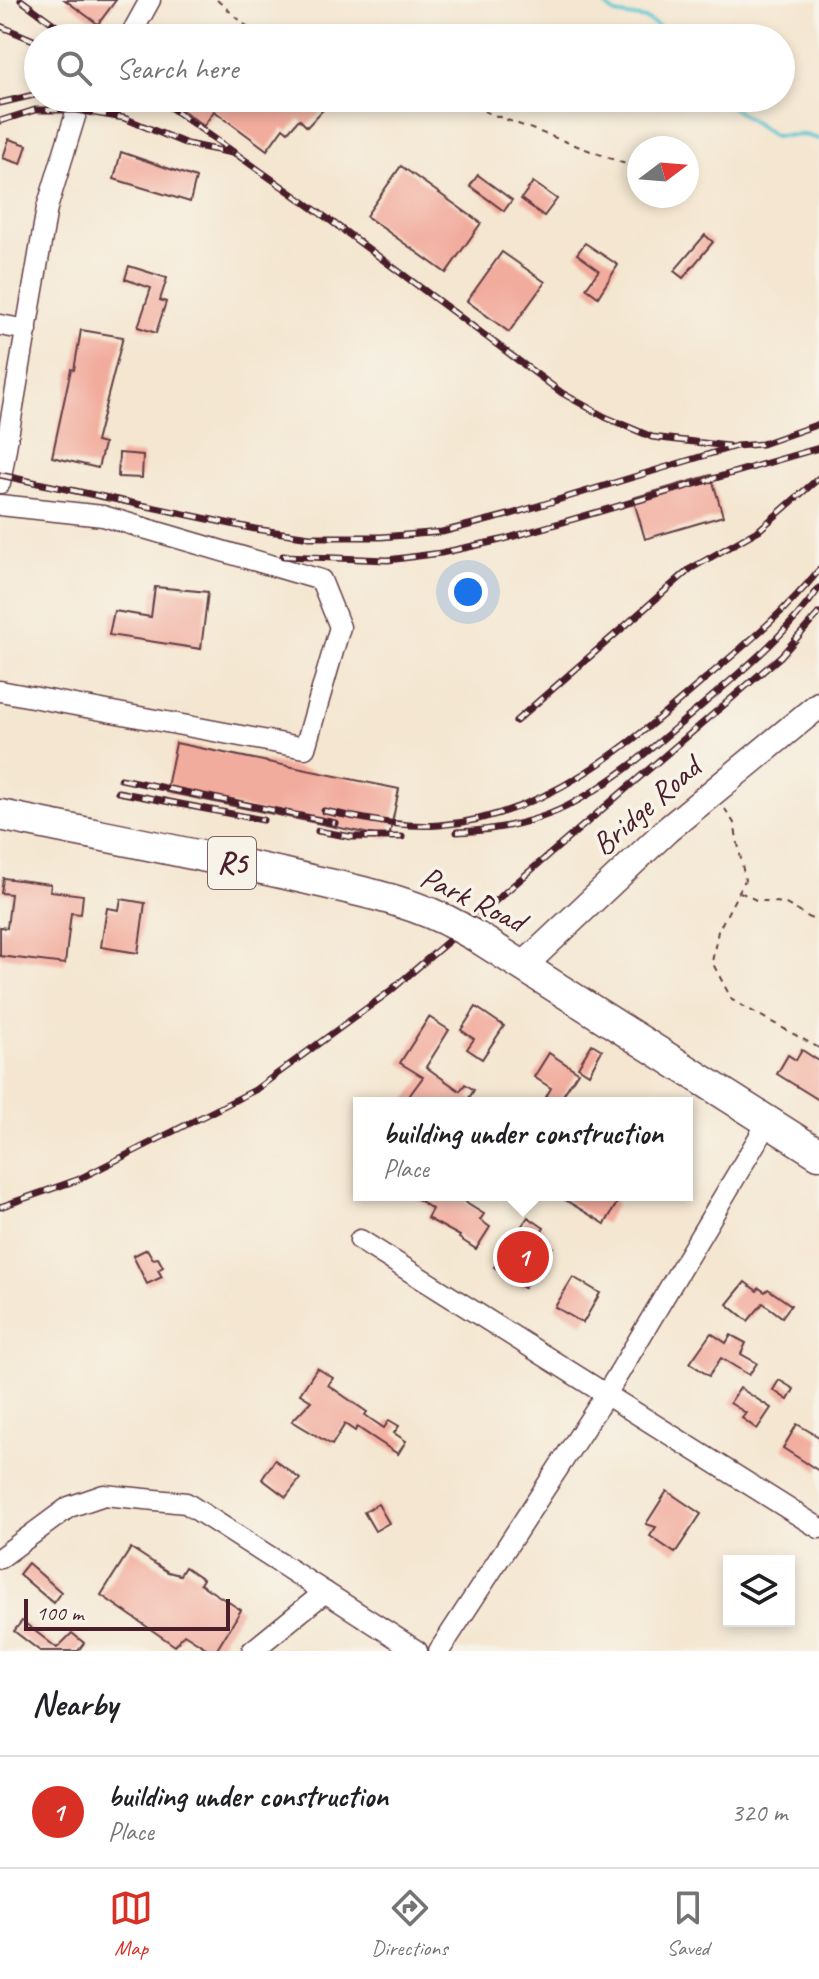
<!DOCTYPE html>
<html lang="en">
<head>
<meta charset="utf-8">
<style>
	:root { --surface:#fff; --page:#f2f2f2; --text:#202124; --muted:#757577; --line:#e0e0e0; --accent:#d93025 }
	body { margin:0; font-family:Caveat,sans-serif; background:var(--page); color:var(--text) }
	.controls { position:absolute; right:24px; bottom:24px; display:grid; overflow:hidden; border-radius:0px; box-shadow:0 4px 12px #0003 }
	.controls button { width:72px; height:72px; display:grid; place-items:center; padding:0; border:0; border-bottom:2px solid var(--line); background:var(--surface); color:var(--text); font:40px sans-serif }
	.compass { position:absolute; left:627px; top:136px; width:72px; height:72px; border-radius:50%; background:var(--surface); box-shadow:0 4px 12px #0003; rotate:74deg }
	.scale { position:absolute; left:24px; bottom:20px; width:206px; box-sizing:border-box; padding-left:8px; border:4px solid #4a1f2b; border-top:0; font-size:22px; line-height:28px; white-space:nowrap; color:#4a1f2b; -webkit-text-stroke:6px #f7f3e8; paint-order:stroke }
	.you { position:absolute; left:468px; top:592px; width:28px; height:28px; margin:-20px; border:6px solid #fff; border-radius:50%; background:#1a73e8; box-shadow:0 0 0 12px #1a73e833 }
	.badge { display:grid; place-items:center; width:52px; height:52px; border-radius:50%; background:var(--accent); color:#fff; font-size:26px; font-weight:700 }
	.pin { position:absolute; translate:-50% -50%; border:4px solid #fff; box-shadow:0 2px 8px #0006 }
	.popup { position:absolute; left:353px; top:1097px; width:340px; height:104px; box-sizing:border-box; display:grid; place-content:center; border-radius:0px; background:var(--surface); filter:drop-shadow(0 2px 6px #0005); font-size:26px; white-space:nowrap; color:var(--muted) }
	.popup b { font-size:30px; color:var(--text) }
	.popup::after { content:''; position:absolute; left:50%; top:100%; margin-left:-16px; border:16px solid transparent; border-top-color:var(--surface) }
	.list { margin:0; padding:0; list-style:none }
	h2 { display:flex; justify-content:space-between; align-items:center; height:104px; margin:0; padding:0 32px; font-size:34px }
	h2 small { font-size:26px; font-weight:400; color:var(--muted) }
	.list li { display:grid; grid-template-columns:52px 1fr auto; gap:24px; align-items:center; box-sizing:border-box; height:112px; padding:0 32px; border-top:2px solid var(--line) }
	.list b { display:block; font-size:30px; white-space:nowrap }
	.list p { margin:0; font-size:26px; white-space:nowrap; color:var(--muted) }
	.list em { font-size:26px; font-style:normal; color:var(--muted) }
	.icon { flex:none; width:44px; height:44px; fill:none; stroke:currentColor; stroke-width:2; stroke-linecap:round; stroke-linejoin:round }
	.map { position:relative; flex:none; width:819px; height:1651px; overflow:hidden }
	.search { position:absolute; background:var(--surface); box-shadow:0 4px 12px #0003; left:24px; right:24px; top:24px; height:88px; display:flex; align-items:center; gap:20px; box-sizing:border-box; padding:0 28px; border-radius:44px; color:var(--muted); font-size:30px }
	.sheet { height:216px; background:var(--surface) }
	nav { display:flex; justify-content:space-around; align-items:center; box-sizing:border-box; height:112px; border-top:2px solid var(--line); background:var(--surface); font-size:22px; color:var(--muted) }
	nav a { display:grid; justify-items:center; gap:4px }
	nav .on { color:var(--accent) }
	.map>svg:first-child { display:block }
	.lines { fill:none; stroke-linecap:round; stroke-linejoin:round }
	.stream { stroke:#57c3d0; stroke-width:4 }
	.building { fill:#f2ac9d }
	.minor-casing { stroke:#643d44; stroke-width:23 }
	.major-casing { stroke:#643d44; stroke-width:29 }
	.highway-casing { stroke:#643d44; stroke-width:33 }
	.path { stroke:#643d44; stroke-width:2; stroke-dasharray:6 6; stroke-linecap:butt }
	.minor { stroke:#fff; stroke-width:20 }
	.major { stroke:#fff; stroke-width:26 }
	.highway { stroke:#fff; stroke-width:30 }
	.rail-casing { stroke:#4a1f2b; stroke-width:7 }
	.rail { stroke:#f7f3e8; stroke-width:4; stroke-dasharray:12; stroke-linecap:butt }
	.highway-bridge-casing { stroke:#643d44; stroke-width:33; stroke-linecap:butt }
	.highway-bridge { stroke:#fff; stroke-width:30 }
	.labels { text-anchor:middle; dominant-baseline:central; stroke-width:7; stroke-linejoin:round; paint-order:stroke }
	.shield { fill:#f7f3e8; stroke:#7e5f64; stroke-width:2 }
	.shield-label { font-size:30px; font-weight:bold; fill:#4a1f2b }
	.street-label { font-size:32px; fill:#4a1f2b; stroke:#f7f3e8 }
</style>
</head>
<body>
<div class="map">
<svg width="819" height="1651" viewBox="0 0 819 1651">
	<rect width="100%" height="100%" fill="#f7f3e8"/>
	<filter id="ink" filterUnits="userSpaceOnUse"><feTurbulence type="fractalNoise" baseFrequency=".0125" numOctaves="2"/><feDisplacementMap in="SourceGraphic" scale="16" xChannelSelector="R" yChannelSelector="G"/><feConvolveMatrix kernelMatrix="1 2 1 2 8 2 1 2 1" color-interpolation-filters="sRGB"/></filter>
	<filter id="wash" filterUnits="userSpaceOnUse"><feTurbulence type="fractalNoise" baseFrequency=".006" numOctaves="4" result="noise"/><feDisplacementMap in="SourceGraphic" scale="32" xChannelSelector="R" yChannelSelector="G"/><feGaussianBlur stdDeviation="1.8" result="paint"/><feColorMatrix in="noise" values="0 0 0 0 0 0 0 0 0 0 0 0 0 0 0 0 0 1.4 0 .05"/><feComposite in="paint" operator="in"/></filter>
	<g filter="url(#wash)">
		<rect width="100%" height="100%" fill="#f4e6d0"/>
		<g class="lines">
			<g class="stream">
				<polyline points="600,0 615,14 646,19 679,38"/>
				<polyline points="695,98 695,101 721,100 774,136 804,135 819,139"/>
			</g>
		</g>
		<g id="blocks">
			<g class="building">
				<polygon points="65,0 116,0 98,24"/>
				<polygon points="364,25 369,38 332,38 332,37"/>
				<polygon points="166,98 334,98 307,127 299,119 288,132 283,128 267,150 214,111 204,126"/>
				<polygon points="9,139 27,145 21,164 3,158"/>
				<polygon points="121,152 196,178 190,202 114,179"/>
				<polygon points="401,166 481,223 446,273 366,216"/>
				<polygon points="478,175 512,200 504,211 470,186"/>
				<polygon points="533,182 557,199 544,216 521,199"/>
				<polygon points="705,235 713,242 683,278 674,271"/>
				<polygon points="585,243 618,265 598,297 586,288 599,270 577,254"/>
				<polygon points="502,252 545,282 509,332 467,301"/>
				<polygon points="129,266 167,278 160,300 166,302 156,333 138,327 151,288 125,279"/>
				<polygon points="81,330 123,337 96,442 104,444 98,468 52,457 71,369 74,370"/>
				<polygon points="119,453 143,455 142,478 118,477"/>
				<polygon points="711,475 723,516 645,539 633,498"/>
				<polygon points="155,587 208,592 201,649 109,635 114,611 151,617"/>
				<polygon points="176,743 399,789 389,838 166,792"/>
				<polygon points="3,878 51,884 50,891 83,895 81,914 71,913 65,964 0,956 0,927 7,928 11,894 1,893"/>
				<polygon points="121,899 145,903 138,953 101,947 107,908 119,910"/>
				<polygon points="476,1007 504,1026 482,1059 467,1049 474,1039 461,1030"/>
				<polygon points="429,1017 449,1030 426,1067 460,1091 465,1084 474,1090 469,1098 476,1103 404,1103 423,1077 400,1063"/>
				<polygon points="592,1044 602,1050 589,1074 578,1067"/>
				<polygon points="802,1050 819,1061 819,1100 777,1074 788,1055 796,1060"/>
				<polygon points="549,1053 578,1072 558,1103 551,1103 545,1099 551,1088 534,1077"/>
				<polygon points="412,1195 470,1195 466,1203 484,1214 480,1220 490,1227 476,1249 459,1238 460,1236 427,1218 432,1209"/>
				<polygon points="557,1195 605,1195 617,1203 605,1224"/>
				<polygon points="528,1217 544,1228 538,1237 553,1247 524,1288 494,1267"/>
				<polygon points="147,1249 153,1259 158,1258 163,1267 158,1270 162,1277 147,1284 133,1256"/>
				<polygon points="573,1277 600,1293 583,1323 555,1307"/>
				<polygon points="745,1282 757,1291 759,1288 765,1292 768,1289 791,1305 782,1317 763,1303 748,1321 727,1304"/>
				<polygon points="711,1333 726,1343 731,1335 746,1343 741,1354 757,1363 749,1375 721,1358 709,1376 690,1363"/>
				<polygon points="317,1368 333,1378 328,1385 367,1412 365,1415 384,1428 389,1420 399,1426 394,1433 406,1441 398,1454 357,1427 355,1431 345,1424 332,1445 292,1421 311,1401 300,1394"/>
				<polygon points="779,1380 794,1389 788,1400 773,1390"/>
				<polygon points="740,1388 771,1408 757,1429 742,1418 746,1413 730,1403"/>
				<polygon points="797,1424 819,1437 819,1471 783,1448"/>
				<polygon points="275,1460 300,1479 286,1497 262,1479"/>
				<polygon points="667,1491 701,1514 675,1553 650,1536 656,1527 646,1524"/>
				<polygon points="378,1504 389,1523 375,1531 364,1512"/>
				<polygon points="131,1548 168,1572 180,1575 185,1567 203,1579 200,1584 241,1610 216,1651 211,1651 184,1634 175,1646 101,1595"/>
				<polygon points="28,1563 61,1592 53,1603 19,1574"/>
				<polygon points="22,1621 57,1648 72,1633 84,1643 78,1651 40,1651 14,1631"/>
			</g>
		</g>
	</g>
	<g filter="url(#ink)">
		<use href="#blocks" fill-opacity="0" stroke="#643d44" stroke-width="2"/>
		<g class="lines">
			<g class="minor-casing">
				<g id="minor">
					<polyline points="129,38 150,0"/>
					<polyline points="0,325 27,330"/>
					<polyline points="0,483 47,208 77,110 83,98"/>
					<polyline points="0,505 103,516 321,580 340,627 305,748 0,691"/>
					<polyline points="360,1240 819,1528"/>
					<polyline points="0,1558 69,1507 104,1495 186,1503 417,1651"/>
					<polyline points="252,1651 325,1592"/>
					<polyline points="439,1651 607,1393 768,1122"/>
				</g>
			</g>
			<g class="major-casing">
				<polyline id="major" points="524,965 667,830 819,705"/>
			</g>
			<g class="highway-casing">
				<g id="highway">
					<path d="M0,815C101,836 203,855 303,878C357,891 411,900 459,927"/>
					<polyline points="477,937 819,1154"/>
				</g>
			</g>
			<g class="path">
				<polyline points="217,0 260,38"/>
				<polyline points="464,98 478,109 639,169"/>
				<polyline points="725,809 734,823 745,880 718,931 712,962 732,1000 819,1048"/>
				<polyline points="740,892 756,900 784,903 819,923"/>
			</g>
			<use href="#minor" class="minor"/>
			<use href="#major" class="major"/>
			<use href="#highway" class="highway"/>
			<g class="rail-casing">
				<g id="rail">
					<polyline points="21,0 73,38"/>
					<polyline points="0,26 38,42"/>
					<polyline points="88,98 118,111"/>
					<polyline points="157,98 331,221 562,393 605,417 652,437 728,446"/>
					<polyline points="0,103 38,94"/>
					<polyline points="0,121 35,110 77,110 124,118 187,144 232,153"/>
					<polyline points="0,475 255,529 310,537 381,537 442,532 508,515 736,446 762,444 819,424"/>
					<polyline points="283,556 388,560 441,553 501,540 819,448"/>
					<polyline points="516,721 690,569 759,530 819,478"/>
					<polyline points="121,779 335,823"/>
					<polyline points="118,792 263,820"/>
					<path d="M324,811C362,818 400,828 439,825C545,817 628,746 705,679C745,645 786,611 819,570"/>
					<polyline points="318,831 352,837 402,837"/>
					<path d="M457,832C498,830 540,822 575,802C619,778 655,745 693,713C738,674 785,637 819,588"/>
					<polyline points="0,1207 77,1180 255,1090 389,992 781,656 819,613"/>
				</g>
			</g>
			<use href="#rail" class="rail"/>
			<g class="highway-bridge-casing">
				<polyline id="highway-bridge" points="459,927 477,937"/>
			</g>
			<use href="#highway-bridge" class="highway-bridge"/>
		</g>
	</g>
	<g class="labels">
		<rect class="shield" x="208" y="837" width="48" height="52" rx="6"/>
		<g class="shield-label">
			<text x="232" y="863">R5</text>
		</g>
		<g class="street-label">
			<text transform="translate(646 806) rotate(-41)">Bridge Road</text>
			<text transform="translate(473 899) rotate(26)">Park Road</text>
		</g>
	</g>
</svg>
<div class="controls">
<button><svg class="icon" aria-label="layers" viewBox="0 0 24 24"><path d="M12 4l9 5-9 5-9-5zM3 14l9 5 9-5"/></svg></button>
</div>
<svg class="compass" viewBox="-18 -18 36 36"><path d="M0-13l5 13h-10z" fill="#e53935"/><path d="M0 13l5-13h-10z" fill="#757577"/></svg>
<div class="scale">100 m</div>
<div class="you"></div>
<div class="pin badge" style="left:523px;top:1257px">1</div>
<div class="popup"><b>building under construction</b>Place</div>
<div class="search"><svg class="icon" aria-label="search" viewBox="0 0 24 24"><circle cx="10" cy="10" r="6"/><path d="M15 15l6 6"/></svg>Search here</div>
</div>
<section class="sheet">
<h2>Nearby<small></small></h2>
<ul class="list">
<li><span class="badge">1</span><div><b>building under construction</b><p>Place</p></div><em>320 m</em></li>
</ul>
</section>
<nav>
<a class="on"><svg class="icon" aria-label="map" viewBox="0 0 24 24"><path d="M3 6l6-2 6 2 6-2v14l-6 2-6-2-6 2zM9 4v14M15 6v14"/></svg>Map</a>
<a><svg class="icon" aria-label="directions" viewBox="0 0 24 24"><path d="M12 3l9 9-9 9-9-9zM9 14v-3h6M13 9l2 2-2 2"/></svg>Directions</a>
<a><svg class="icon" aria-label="saved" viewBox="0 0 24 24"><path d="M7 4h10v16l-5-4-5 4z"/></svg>Saved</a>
</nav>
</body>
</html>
